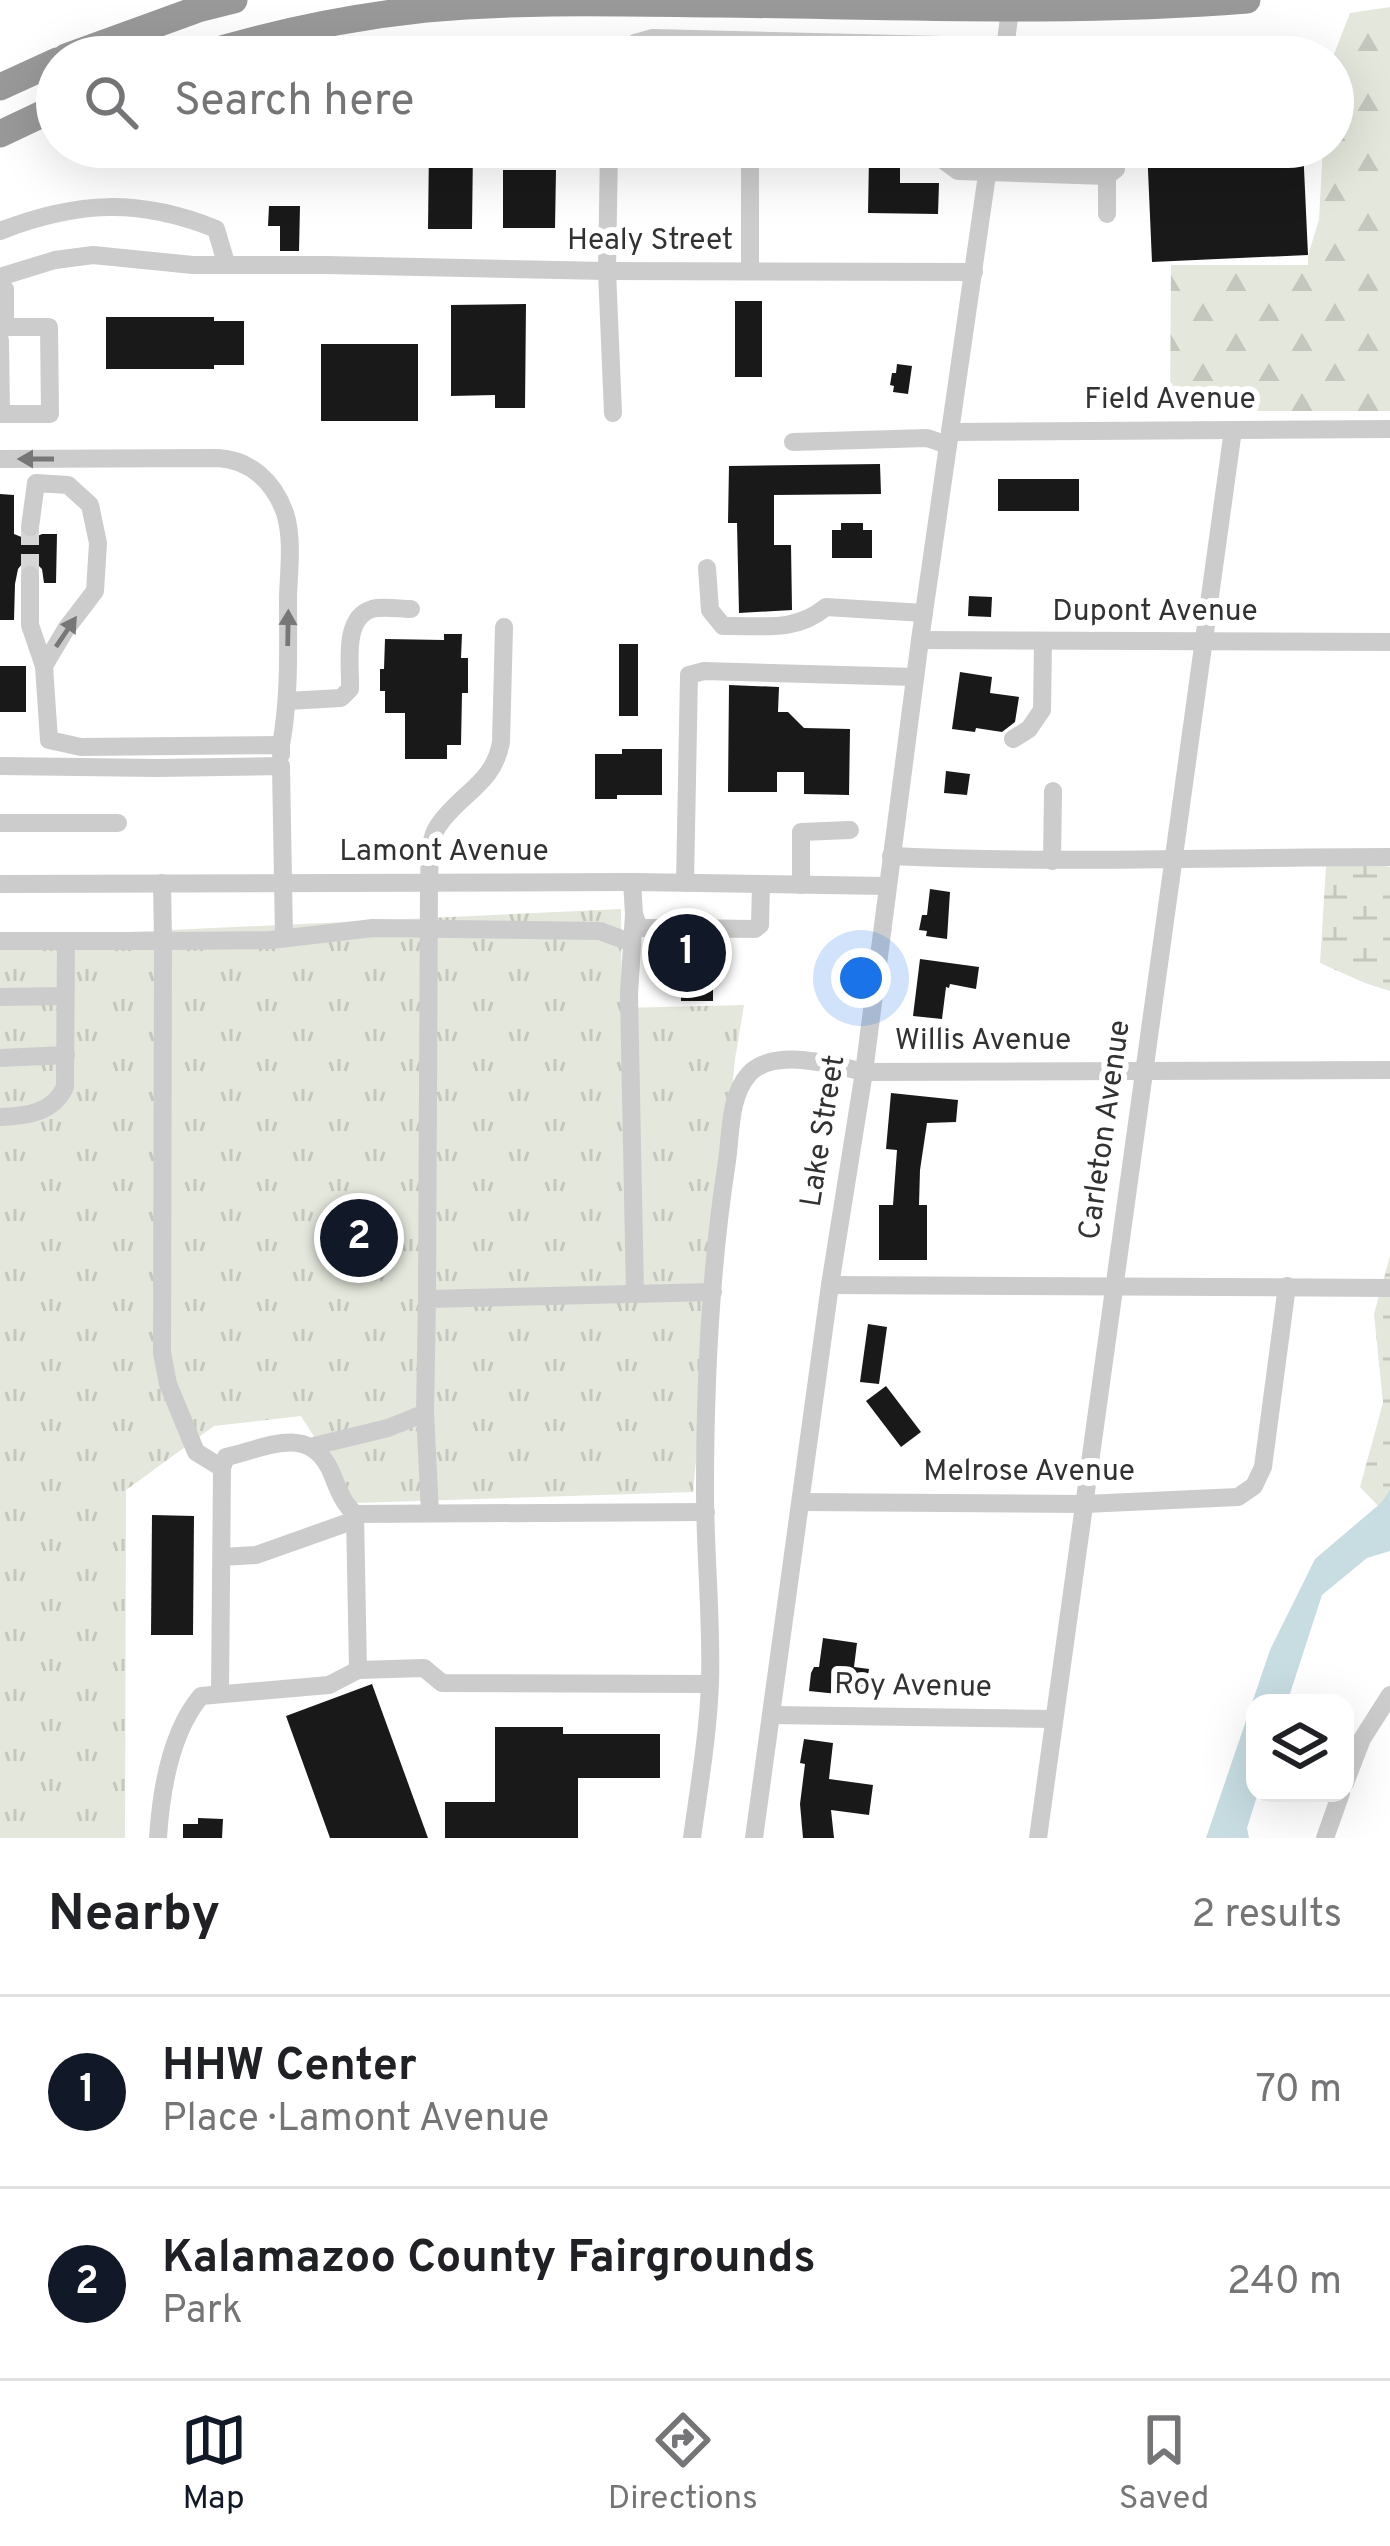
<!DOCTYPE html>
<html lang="en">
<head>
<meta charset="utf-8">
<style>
	:root { --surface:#fff; --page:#f2f2f2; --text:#202124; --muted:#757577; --line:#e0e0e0; --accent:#111827 }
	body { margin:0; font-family:Overpass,sans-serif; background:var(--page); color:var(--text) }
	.controls { position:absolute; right:36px; bottom:36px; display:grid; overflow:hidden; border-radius:24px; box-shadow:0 12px 48px #0002 }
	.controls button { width:108px; height:108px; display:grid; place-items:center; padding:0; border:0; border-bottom:3px solid var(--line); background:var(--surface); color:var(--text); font:60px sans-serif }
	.you { position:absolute; left:861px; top:978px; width:42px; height:42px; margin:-30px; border:9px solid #fff; border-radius:50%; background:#1a73e8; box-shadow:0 0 0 18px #1a73e833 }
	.badge { display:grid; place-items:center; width:78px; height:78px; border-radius:50%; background:var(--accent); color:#fff; font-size:39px; font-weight:700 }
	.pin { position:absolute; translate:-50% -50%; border:6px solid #fff; box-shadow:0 3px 12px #0006 }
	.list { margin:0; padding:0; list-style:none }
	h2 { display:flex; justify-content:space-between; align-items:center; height:156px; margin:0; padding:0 48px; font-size:51px }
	h2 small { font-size:39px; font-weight:400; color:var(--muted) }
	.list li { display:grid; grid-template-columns:78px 1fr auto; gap:36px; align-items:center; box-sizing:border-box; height:192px; padding:0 48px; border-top:3px solid var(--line) }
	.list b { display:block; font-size:45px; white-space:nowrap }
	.list p { margin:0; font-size:39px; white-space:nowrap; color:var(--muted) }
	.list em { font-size:39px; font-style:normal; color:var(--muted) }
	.icon { flex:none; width:66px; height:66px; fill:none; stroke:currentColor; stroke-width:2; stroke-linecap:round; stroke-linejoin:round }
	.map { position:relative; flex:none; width:1390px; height:1838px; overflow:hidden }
	.search { position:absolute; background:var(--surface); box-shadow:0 12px 48px #0002; left:36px; right:36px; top:36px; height:132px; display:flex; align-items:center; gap:30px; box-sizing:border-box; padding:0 42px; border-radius:66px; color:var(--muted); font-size:45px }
	.sheet { height:540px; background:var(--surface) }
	nav { display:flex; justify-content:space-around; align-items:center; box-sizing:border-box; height:168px; border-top:3px solid var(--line); background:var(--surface); font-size:33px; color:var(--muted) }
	nav a { display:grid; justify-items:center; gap:6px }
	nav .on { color:var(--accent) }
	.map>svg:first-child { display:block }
	.forest { fill:url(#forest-firs) }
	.wetland { fill:url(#wetland-marsh) }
	.park { fill:url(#park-tufts) }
	.water { fill:#c7dde1 }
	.building { fill:#191919 }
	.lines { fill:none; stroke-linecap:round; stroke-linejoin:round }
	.minor-tunnel { stroke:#d6d6d6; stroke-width:18; stroke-dasharray:18 9; stroke-linecap:butt }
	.minor { stroke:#ccc; stroke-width:18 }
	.highway { stroke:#999; stroke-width:27 }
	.oneway { fill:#777 }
	.labels { text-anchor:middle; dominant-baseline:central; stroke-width:12; stroke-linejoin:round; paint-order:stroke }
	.street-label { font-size:30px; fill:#323232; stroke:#fff }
</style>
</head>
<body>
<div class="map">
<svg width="1390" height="1838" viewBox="0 0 1390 1838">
	<defs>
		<pattern id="forest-firs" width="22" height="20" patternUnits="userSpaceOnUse" patternTransform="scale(3)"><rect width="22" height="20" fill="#e4e7dc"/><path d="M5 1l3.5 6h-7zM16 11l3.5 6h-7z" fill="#c4c7bd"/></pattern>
		<pattern id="wetland-marsh" width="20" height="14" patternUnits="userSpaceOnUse" patternTransform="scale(3)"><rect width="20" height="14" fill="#e4e7dc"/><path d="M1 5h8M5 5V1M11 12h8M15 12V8" fill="none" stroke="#c4c7bd"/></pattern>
		<pattern id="park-tufts" width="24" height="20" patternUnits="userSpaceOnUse" patternTransform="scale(3)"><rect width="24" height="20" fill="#e4e7dc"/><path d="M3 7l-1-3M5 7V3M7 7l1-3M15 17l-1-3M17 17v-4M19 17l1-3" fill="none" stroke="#c4c7bd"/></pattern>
	</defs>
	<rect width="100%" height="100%" fill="#fff"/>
	<polygon class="forest" points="1390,7 1390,411 1170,411 1171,265 1308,265 1308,255 1319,220 1323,147 1333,147 1333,57 1350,13"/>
	<g class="wetland">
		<polygon points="1373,863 1390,867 1390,991 1365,983 1320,963 1326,866"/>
		<polygon points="1390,1256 1390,1506 1384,1512 1360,1487 1383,1403 1374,1314"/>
	</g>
	<polygon class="park" points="621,909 622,1008 744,1005 735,1059 693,1492 356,1503 301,1416 214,1426 126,1490 125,1838 0,1838 0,938"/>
	<polygon class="water" points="1390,1490 1390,1551 1367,1558 1322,1595 1287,1703 1255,1703 1255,1793 1258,1793 1247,1828 1249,1838 1206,1838 1270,1650 1315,1559 1382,1502"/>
	<g class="building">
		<polygon points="429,147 473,147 472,229 428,229"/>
		<polygon points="1147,147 1303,147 1308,255 1152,262"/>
		<polygon points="869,158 900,158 900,183 939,183 938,214 868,213"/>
		<polygon points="503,170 556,170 555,228 503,228"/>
		<polygon points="269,206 300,206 299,251 280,251 280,226 268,226"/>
		<rect x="735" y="301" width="27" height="76"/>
		<polygon points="526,304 525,408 495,408 495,395 451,396 451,305"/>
		<polygon points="106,317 214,317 214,321 244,321 244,365 214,365 214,369 106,369"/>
		<rect x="321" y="344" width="97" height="77"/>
		<polygon points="897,364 912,366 908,394 893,392 894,386 890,385 892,373 896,373"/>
		<polygon points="880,464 881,494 774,495 774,545 791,545 792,610 739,613 737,523 728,523 729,466"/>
		<rect x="998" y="479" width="81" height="32"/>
		<polygon points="0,494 14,495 14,534 29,540 42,534 57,534 56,583 44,583 42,569 36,563 22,564 18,569 15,584 14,620 0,620"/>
		<polygon points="841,523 863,523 863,530 872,530 872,558 832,558 832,530 841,530"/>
		<polygon points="969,596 992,597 991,617 968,616"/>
		<polygon points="444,634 462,634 461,658 468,658 468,693 462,693 461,745 447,745 447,759 405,759 405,713 385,713 385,691 380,691 380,669 384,669 385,639 444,640"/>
		<rect x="619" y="644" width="19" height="72"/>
		<rect x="0" y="666" width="26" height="46"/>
		<polygon points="960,672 992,677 990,693 1019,697 1015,722 1002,732 976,728 975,732 952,729"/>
		<polygon points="729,685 779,687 778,712 788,712 804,728 850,729 849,795 804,794 804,772 777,772 777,792 728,792"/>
		<polygon points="622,749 662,749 662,795 617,795 617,799 595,799 595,754 622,754"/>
		<polygon points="946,771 970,774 967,795 944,793"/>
		<polygon points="930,889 950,892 947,939 926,936 927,931 919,930 922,915 927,915"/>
		<polygon points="673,939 722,942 722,974 713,974 713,1001 681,1001 681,974 652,974 652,941"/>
		<polygon points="920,959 979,967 976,989 950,984 949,988 946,987 942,1019 913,1016"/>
		<polygon points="891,1093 958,1100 956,1122 927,1123 920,1170 919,1205 927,1205 927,1260 879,1260 879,1205 893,1205 897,1150 886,1149"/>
		<polygon points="868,1324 887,1327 879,1384 860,1382"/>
		<polygon points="886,1386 921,1432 901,1447 866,1401"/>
		<polygon points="152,1515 194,1516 193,1635 151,1635"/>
		<polygon points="823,1638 857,1643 854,1667 869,1669 866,1692 858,1691 857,1696 809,1691 811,1673 814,1667 819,1667"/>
		<polygon points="372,1684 428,1838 330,1838 286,1716"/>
		<polygon points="495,1727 563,1727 563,1734 660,1734 660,1778 578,1778 578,1838 445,1838 445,1802 495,1802"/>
		<polygon points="804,1739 833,1743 829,1779 873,1785 869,1815 831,1810 834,1838 803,1838 800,1804 805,1764 800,1763"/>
		<polygon points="198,1818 223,1819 222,1838 183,1838 183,1824 198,1824"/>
	</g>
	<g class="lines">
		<polyline class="minor-tunnel" points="30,527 30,575"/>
		<g class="minor">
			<polyline points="621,57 635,43 653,38 943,45"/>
			<polyline points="1004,57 1011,2"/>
			<polyline points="609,147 607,271 613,413"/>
			<polyline points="925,147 958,171 1107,176 1116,169 1115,147"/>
			<polyline points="1107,176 1107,214"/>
			<path d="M0,231C77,201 139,198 216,229L226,263"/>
			<polyline points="750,271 750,147"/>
			<polyline points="0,277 55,260 93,255 193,265 326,265 607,271 974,272"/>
			<polyline points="0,284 5,289 5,320 0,323"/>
			<polyline points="0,327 49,327 50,414 0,414"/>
			<polyline points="0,340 1,414"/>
			<polyline points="950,432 1390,429"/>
			<polyline points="793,442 927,438 948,445"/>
			<path d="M0,459L218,458C251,460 274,482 285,513C293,538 289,570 288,596C288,646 290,696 281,745"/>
			<polyline points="30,527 36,483 68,485 90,505 98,543 95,591 66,629 44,666 30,625 30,575"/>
			<path d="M707,568L710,610L723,626C761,625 795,633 826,607L924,613"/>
			<polyline points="920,640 1390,642"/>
			<polyline points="44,666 49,740 81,747 281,745 281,755"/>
			<path d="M287,701L341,698L350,689C351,666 342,618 372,609C384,606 399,609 411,609"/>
			<polyline points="1013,739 1029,729 1042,710 1043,641"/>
			<polyline points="0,766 157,768 281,766 284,938"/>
			<polyline points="0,823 118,823"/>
			<path d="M891,856C1057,864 1224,857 1390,857"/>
			<polyline points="1052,861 1053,791"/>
			<polyline points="632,882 634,914 629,994 635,1294"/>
			<polyline points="162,883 163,941 271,940 373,928 600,931 632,943"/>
			<polyline points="685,883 689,675 704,671 915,677"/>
			<polyline points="0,884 632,882 887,886"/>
			<polyline points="801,885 801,832 850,830"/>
			<polyline points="634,914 639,928 666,928"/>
			<polyline points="680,928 755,929 760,925 761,884"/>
			<polyline points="0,941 163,941 162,1353 168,1384 196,1452 222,1468"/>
			<polyline points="0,997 65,996"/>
			<polyline points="0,1058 66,1055"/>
			<path d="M0,1117C27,1116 53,1113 65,1087L66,941"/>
			<polyline points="830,1285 1390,1288"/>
			<path d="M427,1299L429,882C430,864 428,841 438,826C460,793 494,784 501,742L504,627"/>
			<polyline points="314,1446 388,1428 425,1413"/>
			<polyline points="801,1502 1085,1504 1238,1497 1254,1486 1263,1467 1287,1286"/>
			<polyline points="706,1512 355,1514 358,1670 424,1668 442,1683 710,1684"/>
			<polyline points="430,1513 425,1413 427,1299 713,1292"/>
			<polyline points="222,1557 256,1555 355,1520"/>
			<path d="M220,1694L222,1468L226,1457C269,1447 311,1423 332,1474C338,1489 343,1503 355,1514"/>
			<polyline points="771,1715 1054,1719"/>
			<polyline points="1345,1783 1362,1739 1390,1695"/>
			<path d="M158,1838C161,1791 170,1733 201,1696L329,1685L358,1670"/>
			<path d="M692,1838C699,1787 708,1735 710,1683C712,1619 705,1555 705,1491C705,1381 710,1270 727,1161C731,1134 729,1096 749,1074C774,1047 833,1065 864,1072L1390,1070"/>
			<polyline points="754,1838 830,1285 864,1072 920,640 991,147"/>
			<polyline points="1038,1838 1233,430"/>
			<polyline points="1325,1838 1341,1793"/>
		</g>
		<g class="highway">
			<polyline points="66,57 198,9 234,0"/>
			<path d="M194,57C269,34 348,17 426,9C523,0 621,3 718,4C894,6 1072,14 1247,0"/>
			<polyline points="0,87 57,61"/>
			<polyline points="0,134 57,107"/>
		</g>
	</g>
	<defs><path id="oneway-solid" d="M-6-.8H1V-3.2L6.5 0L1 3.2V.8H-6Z" transform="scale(3)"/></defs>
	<g class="oneway">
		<use href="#oneway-solid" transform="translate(36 459) rotate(180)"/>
		<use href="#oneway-solid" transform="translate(288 628) rotate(-89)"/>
		<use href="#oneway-solid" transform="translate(66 632) rotate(-56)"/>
	</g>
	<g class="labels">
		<g class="street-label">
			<text x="650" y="241">Healy Street</text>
			<text x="1170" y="400">Field Avenue</text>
			<text x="1155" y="612">Dupont Avenue</text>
			<text x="444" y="852">Lamont Avenue</text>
			<text x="983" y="1041">Willis Avenue</text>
			<text transform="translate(1106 1130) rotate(-82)">Carleton Avenue</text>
			<text transform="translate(824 1131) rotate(-81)">Lake Street</text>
			<text x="1029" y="1472">Melrose Avenue</text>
			<text transform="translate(913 1687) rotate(1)">Roy Avenue</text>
		</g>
	</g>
</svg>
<div class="controls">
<button><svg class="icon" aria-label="layers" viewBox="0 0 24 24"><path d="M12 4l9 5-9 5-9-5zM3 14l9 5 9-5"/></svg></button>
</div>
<div class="you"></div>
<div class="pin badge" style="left:687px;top:953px">1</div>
<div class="pin badge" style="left:359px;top:1238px">2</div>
<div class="search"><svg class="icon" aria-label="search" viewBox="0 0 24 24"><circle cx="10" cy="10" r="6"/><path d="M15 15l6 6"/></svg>Search here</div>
</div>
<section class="sheet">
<h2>Nearby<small>2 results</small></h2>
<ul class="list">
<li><span class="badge">1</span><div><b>HHW Center</b><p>Place · Lamont Avenue</p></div><em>70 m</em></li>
<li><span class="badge">2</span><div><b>Kalamazoo County Fairgrounds</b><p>Park</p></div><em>240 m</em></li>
</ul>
</section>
<nav>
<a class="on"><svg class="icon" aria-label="map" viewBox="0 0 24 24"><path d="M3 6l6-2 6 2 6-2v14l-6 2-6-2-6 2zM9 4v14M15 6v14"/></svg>Map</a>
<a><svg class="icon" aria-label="directions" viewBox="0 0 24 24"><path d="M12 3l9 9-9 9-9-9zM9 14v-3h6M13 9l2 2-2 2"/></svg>Directions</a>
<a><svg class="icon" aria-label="saved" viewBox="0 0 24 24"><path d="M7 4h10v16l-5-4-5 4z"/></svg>Saved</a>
</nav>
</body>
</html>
